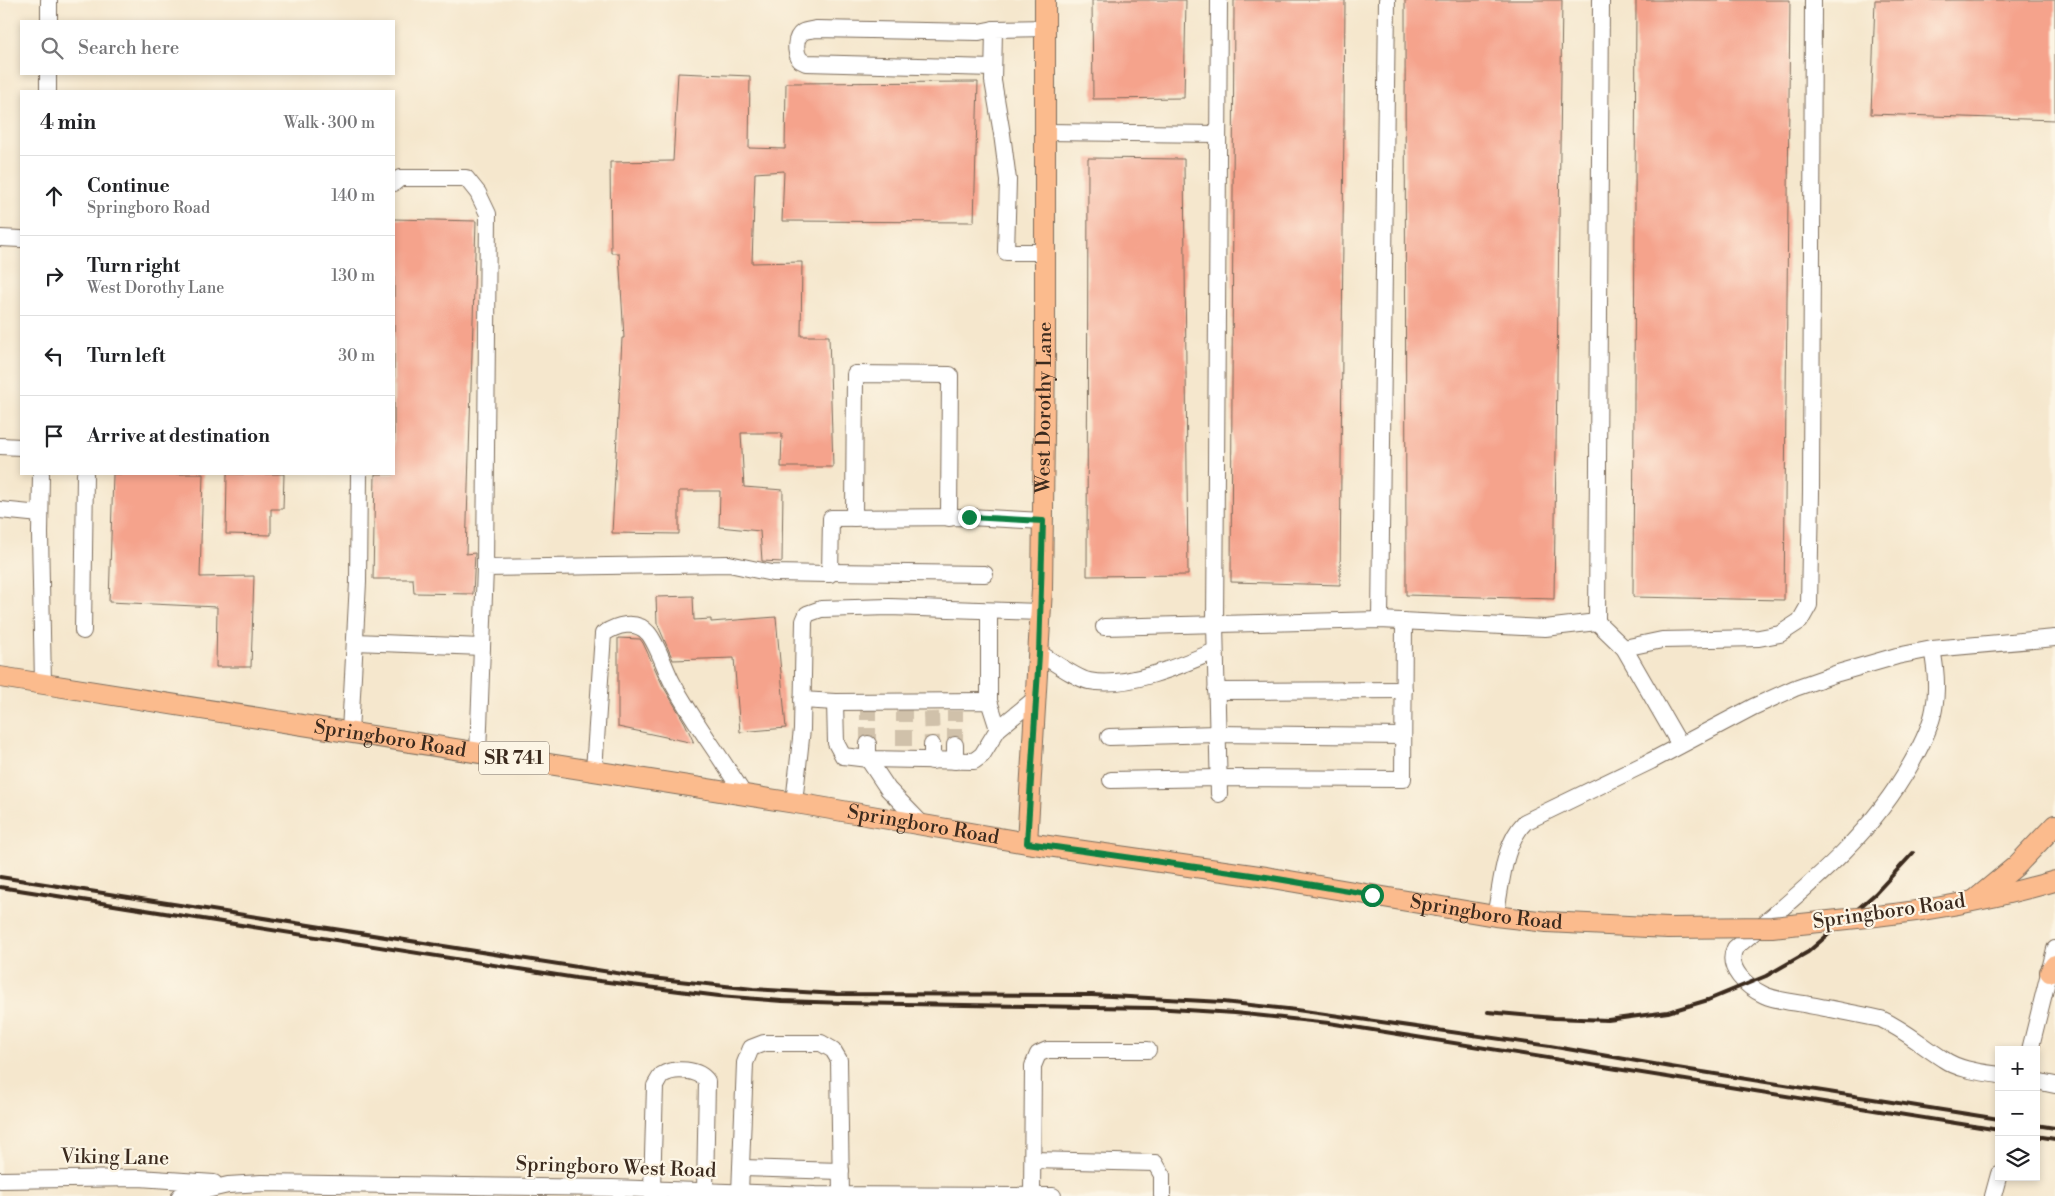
<!DOCTYPE html>
<html lang="en">
<head>
<meta charset="utf-8">
<style>
	:root { --surface:#fff; --page:#f6f6f6; --text:#202124; --muted:#757577; --line:#e0e0e0 }
	body { margin:0; font-family:"Libre Bodoni",serif; background:var(--page); color:var(--text) }
	.controls { position:absolute; right:15px; bottom:15px; display:grid; overflow:hidden; border-radius:0px; box-shadow:0 2px 8px #0003 }
	.controls button { width:45px; height:45px; display:grid; place-items:center; padding:0; border:0; border-bottom:1px solid var(--line); background:var(--surface); color:var(--text); font:25px sans-serif }
	.stop { position:absolute; width:15px; height:15px; margin:-11px; border:4px solid #0b8043; border-radius:50%; background:#fff }
	.stop.end { background:#0b8043; border-color:#fff; box-shadow:0 1px 5px #0008 }
	.list { margin:0; padding:0; list-style:none }
	h2 { display:flex; justify-content:space-between; align-items:center; height:65px; margin:0; padding:0 20px; font-size:21px }
	h2 small { font-size:16px; font-weight:400; color:var(--muted) }
	.list li { display:grid; grid-template-columns:32px 1fr auto; gap:15px; align-items:center; box-sizing:border-box; height:80px; padding:0 20px; border-top:1px solid var(--line) }
	.list b { display:block; font-size:19px; white-space:nowrap }
	.list p { margin:0; font-size:16px; white-space:nowrap; color:var(--muted) }
	.list em { font-size:16px; font-style:normal; color:var(--muted) }
	.icon { flex:none; width:28px; height:28px; fill:none; stroke:currentColor; stroke-width:2; stroke-linecap:round; stroke-linejoin:round }
	.map { position:relative; flex:none; width:2055px; height:1196px; overflow:hidden }
	.search { position:absolute; background:var(--surface); box-shadow:0 2px 8px #0003; left:20px; top:20px; width:375px; height:55px; display:flex; align-items:center; gap:12px; box-sizing:border-box; padding:0 18px; border-radius:0px; color:var(--muted); font-size:19px }
	.panel { position:absolute; background:var(--surface); box-shadow:0 2px 8px #0003; left:20px; top:90px; width:375px; height:385px; border-radius:0px }
	.map>svg:first-child { display:block }
	.building { fill:#f5a38c }
	.lines { fill:none; stroke-linecap:round; stroke-linejoin:round }
	.minor-tunnel { stroke:#d0c1aa; stroke-width:16; stroke-dasharray:16 8; stroke-linecap:butt }
	.minor-casing { stroke:#7c6c5b; stroke-width:18 }
	.major-casing { stroke:#7c6c5b; stroke-width:22 }
	.minor { stroke:#fff; stroke-width:16 }
	.major { stroke:#fbbb8d; stroke-width:20 }
	.rail { stroke:#3b2a1e; stroke-width:4 }
	.major-bridge-casing { stroke:#7c6c5b; stroke-width:22; stroke-linecap:butt }
	.major-bridge { stroke:#fbbb8d; stroke-width:20 }
	.route { stroke:#0b8043; stroke-width:6 }
	.labels { text-anchor:middle; dominant-baseline:central; stroke-width:4.5; stroke-linejoin:round; paint-order:stroke }
	.shield { fill:#fcf5e5; stroke:#75675a; stroke-width:1 }
	.shield-label { font-size:19px; font-weight:bold; fill:#3b2a1e }
	.street-label { font-size:20px; fill:#3b2a1e; stroke:#fcf5e5 }
</style>
</head>
<body>
<div class="map">
<svg width="2055" height="1196" viewBox="0 0 2055 1196">
	<rect width="100%" height="100%" fill="#fcf5e5"/>
	<filter id="ink" filterUnits="userSpaceOnUse"><feTurbulence type="fractalNoise" baseFrequency=".02" numOctaves="2"/><feDisplacementMap in="SourceGraphic" scale="10" xChannelSelector="R" yChannelSelector="G"/><feConvolveMatrix kernelMatrix="1 2 1 2 8 2 1 2 1" color-interpolation-filters="sRGB"/></filter>
	<filter id="wash" filterUnits="userSpaceOnUse"><feTurbulence type="fractalNoise" baseFrequency=".0096" numOctaves="4" result="noise"/><feDisplacementMap in="SourceGraphic" scale="20" xChannelSelector="R" yChannelSelector="G"/><feGaussianBlur stdDeviation="1.12" result="paint"/><feColorMatrix in="noise" values="0 0 0 0 0 0 0 0 0 0 0 0 0 0 0 0 0 1.4 0 .05"/><feComposite in="paint" operator="in"/></filter>
	<g filter="url(#wash)">
		<rect width="100%" height="100%" fill="#f5e7cd"/>
		<g id="blocks">
			<g class="building">
				<polygon points="1092,0 1186,0 1184,98 1093,99"/>
				<polygon points="1234,0 1345,0 1340,585 1231,582"/>
				<polygon points="1405,0 1562,0 1554,599 1406,595"/>
				<polygon points="1636,0 1790,0 1784,600 1633,597"/>
				<polygon points="1875,0 2055,0 2055,120 1871,114"/>
				<polygon points="678,73 750,76 749,148 785,149 786,83 978,82 974,222 782,221 784,171 755,173 752,263 802,262 801,336 829,336 833,467 781,467 782,433 741,433 744,487 783,490 782,562 762,561 760,531 719,527 720,491 679,491 679,534 612,533 622,338 624,338 619,253 611,253 610,162 673,161"/>
				<polygon points="1088,158 1184,159 1188,575 1087,576"/>
				<polygon points="394,219 476,221 466,554 475,553 473,594 414,593 413,579 373,579 375,474 394,474"/>
				<polygon points="113,474 203,474 200,577 254,576 251,667 216,667 217,607 109,602"/>
				<polygon points="227,474 284,474 283,509 271,509 271,535 226,534"/>
				<polygon points="693,596 694,620 711,619 711,622 776,617 786,728 740,732 734,658 673,660 657,623 656,597"/>
				<polygon points="618,638 640,639 643,643 663,686 685,723 694,743 618,727"/>
			</g>
		</g>
	</g>
	<g filter="url(#ink)">
		<use href="#blocks" fill-opacity="0" stroke="#7c6c5b" stroke-width="1"/>
		<g class="lines">
			<g class="minor-tunnel">
				<polyline points="931,712 932,745"/>
				<polyline points="868,744 868,710"/>
				<polyline points="955,745 955,711"/>
				<polyline points="904,746 904,710"/>
			</g>
			<g class="minor-casing">
				<g id="minor">
					<polyline points="1601,0 1597,622 1624,648 1680,745"/>
					<polyline points="49,21 49,0"/>
					<path d="M993,68L806,63L800,60C795,52 794,38 803,32C806,30 812,30 816,29L979,32L994,29"/>
					<polyline points="48,91 48,74"/>
					<polyline points="1045,132 1218,134"/>
					<polyline points="394,183 400,178 466,178 478,193 488,214 485,568"/>
					<polyline points="0,238 21,239"/>
					<polyline points="1045,252 1006,252 1008,180 1002,134 993,81 994,29 1045,28"/>
					<polyline points="0,446 21,447"/>
					<polyline points="41,474 40,534 43,683"/>
					<polyline points="0,510 40,514"/>
					<polyline points="854,518 855,374 950,375 949,518"/>
					<polyline points="830,572 985,574"/>
					<polyline points="1380,620 1387,0"/>
					<polyline points="1104,627 1380,620 1545,628 1597,622"/>
					<polyline points="83,631 85,474"/>
					<polyline points="355,642 482,647"/>
					<polyline points="1624,648 1662,640 1759,638 1780,634 1800,621 1809,605 1811,492 1813,0"/>
					<path d="M1932,649C1936,669 1938,689 1934,709C1931,727 1921,746 1912,762C1868,841 1803,890 1735,948C1725,968 1747,987 1764,995C1777,1001 1794,1002 1809,1005C1833,1009 1857,1014 1881,1019C1905,1030 1921,1045 1943,1059C1959,1070 1980,1072 1999,1075"/>
					<path d="M1039,653C1051,660 1077,679 1089,681C1126,689 1182,665 1215,651"/>
					<polyline points="1216,691 1404,690"/>
					<polyline points="802,700 835,702 989,701 998,729"/>
					<polyline points="989,701 989,612"/>
					<polyline points="835,702 836,743 843,756 868,759 974,761 982,755 998,729 1036,698"/>
					<polyline points="350,732 358,582 359,474"/>
					<polyline points="1109,737 1217,734 1403,736"/>
					<polyline points="868,744 868,759 888,789 922,824"/>
					<polyline points="932,745 932,761"/>
					<polyline points="478,753 485,568 729,564 772,573 830,574 831,518 969,517 1043,521"/>
					<polyline points="955,761 955,745"/>
					<path d="M594,771L603,634C616,625 636,619 648,633C657,643 665,669 672,682C693,721 721,757 744,795"/>
					<polyline points="1111,780 1218,778 1403,779 1404,621"/>
					<polyline points="1219,794 1215,624 1219,0"/>
					<polyline points="794,803 802,729 804,621 807,614 821,609 889,607 1040,612"/>
					<path d="M1495,916C1502,885 1502,846 1525,822L1651,761L1753,707L1795,688L1838,673L1897,656L1932,649L2055,638"/>
					<polyline points="2030,1050 2055,949"/>
					<polyline points="2036,1081 2055,1085"/>
					<polyline points="1033,1160 1155,1163 1162,1175 1162,1196"/>
					<polyline points="741,1168 841,1171"/>
					<polyline points="0,1180 139,1178 214,1183"/>
					<path d="M652,1189L655,1086C657,1083 659,1078 662,1075C674,1067 699,1069 707,1081L705,1192"/>
					<polyline points="740,1193 745,1063 751,1048 764,1043 821,1043 833,1050 839,1060 841,1195"/>
					<polyline points="180,1196 228,1185 261,1183 612,1188 815,1195 1053,1196"/>
					<polyline points="1032,1196 1033,1066 1038,1054 1047,1050 1148,1050"/>
					<polyline points="1993,1196 1999,1174"/>
				</g>
			</g>
			<g class="major-casing">
				<g id="major">
					<path id="s1" d="M0,677L808,805L1027,843L1266,877L1495,916L1547,922L1668,928"/>
					<path id="s2" d="M1027,843L1042,589L1045,352V0"/>
					<polyline points="1976,899 2016,866 2055,825"/>
					<path d="M1876,916C1936,910 1996,898 2055,881"/>
					<polyline points="2050,972 2055,965"/>
				</g>
			</g>
			<use href="#minor" class="minor"/>
			<use href="#major" class="major"/>
			<g class="rail">
				<polyline points="0,877 642,977 753,989 837,994 1092,995 1223,1002 1297,1010 1550,1046 1671,1067 1999,1119"/>
				<polyline points="0,887 576,978 719,996 782,1001 846,1003 1153,1008 1235,1013 1329,1023 1999,1130"/>
				<polyline points="1488,1012 1554,1018 1608,1020 1668,1012 1708,1000 1766,976 1808,952 1875,894 1913,853"/>
				<polyline points="2036,1125 2055,1128"/>
				<polyline points="2036,1136 2055,1139"/>
			</g>
			<g class="major-bridge-casing">
				<polyline id="major-bridge" points="1668,928 1772,927 1876,916"/>
			</g>
			<use href="#major-bridge" class="major-bridge"/>
		</g>
	</g>
	<g class="lines" filter="url(#ink)">
		<polyline class="route" points="969,517 1043,521 1039,654 1027,843 1266,877 1372,895"/>
	</g>
	<g class="labels">
		<rect class="shield" x="479" y="741.5" width="70" height="33" rx="4"/>
		<g class="shield-label">
			<text x="514" y="758">SR 741</text>
		</g>
		<g class="street-label">
			<text stroke="none"><textPath href="#s2" startOffset="436">West Dorothy Lane</textPath></text>
			<text stroke="none"><textPath href="#s1" startOffset="395">Springboro Road</textPath></text>
			<text stroke="none"><textPath href="#s1" startOffset="935">Springboro Road</textPath></text>
			<text stroke="none"><textPath href="#s1" startOffset="1505">Springboro Road</textPath></text>
			<text transform="translate(1889 912) rotate(-8)">Springboro Road</text>
			<text transform="translate(115 1158) rotate(1)">Viking Lane</text>
			<text transform="translate(616 1168) rotate(2)">Springboro West Road</text>
		</g>
	</g>
</svg>
<div class="controls">
<button>+</button>
<button>−</button>
<button><svg class="icon" aria-label="layers" viewBox="0 0 24 24"><path d="M12 4l9 5-9 5-9-5zM3 14l9 5 9-5"/></svg></button>
</div>
<div class="stop" style="left:1372px;top:895px"></div>
<div class="stop end" style="left:969px;top:517px"></div>
<div class="search"><svg class="icon" aria-label="search" viewBox="0 0 24 24"><circle cx="10" cy="10" r="6"/><path d="M15 15l6 6"/></svg>Search here</div>
<section class="panel">
<h2>4 min<small>Walk · 300 m</small></h2>
<ul class="list">
<li><svg class="icon" aria-label="ahead" viewBox="0 0 24 24"><path d="M12 20V5M6 11l6-6 6 6"/></svg><div><b>Continue</b><p>Springboro Road</p></div><em>140 m</em></li>
<li><svg class="icon" aria-label="right" viewBox="0 0 24 24"><path d="M7 20v-9h11M14 6l5 5-5 5"/></svg><div><b>Turn right</b><p>West Dorothy Lane</p></div><em>130 m</em></li>
<li><svg class="icon" aria-label="left" viewBox="0 0 24 24"><path d="M17 20v-9H6M10 6l-5 5 5 5"/></svg><div><b>Turn left</b></div><em>30 m</em></li>
<li><svg class="icon" aria-label="arrive" viewBox="0 0 24 24"><path d="M6 21V4h12l-3 4 3 4H6"/></svg><div><b>Arrive at destination</b></div></li>
</ul>
</section>
</div>
</body>
</html>
